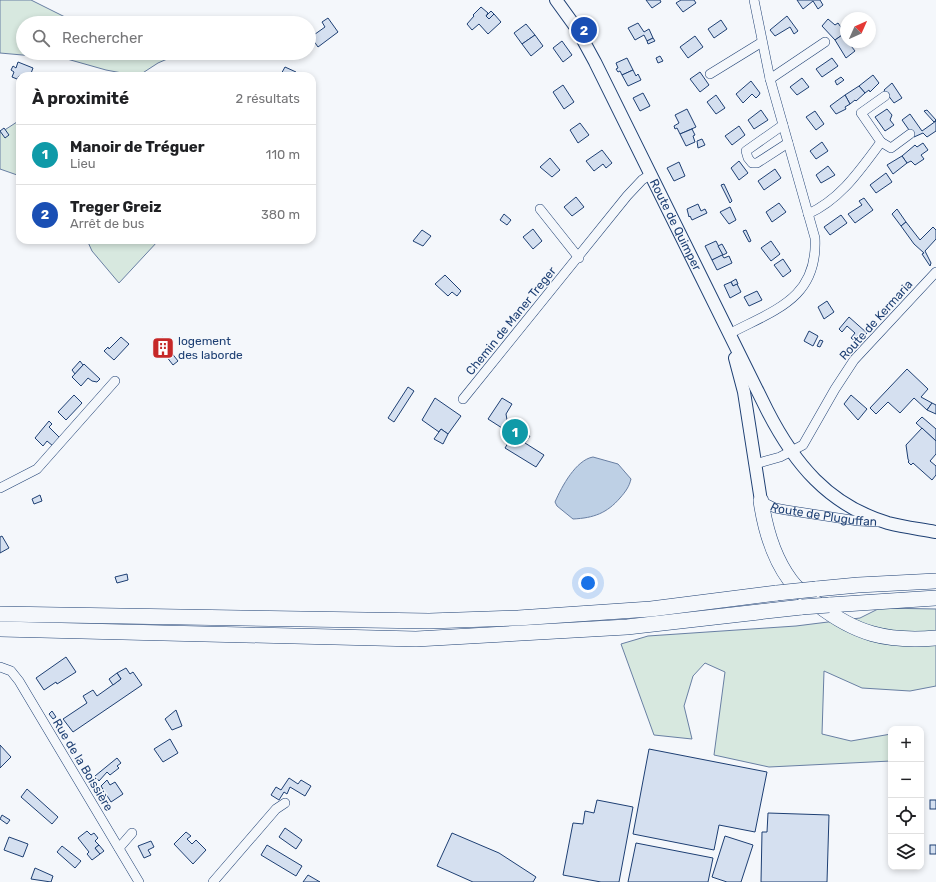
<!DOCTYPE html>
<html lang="fr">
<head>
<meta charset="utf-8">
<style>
	:root { --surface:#fff; --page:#f2f2f2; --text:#202124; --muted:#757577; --line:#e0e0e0; --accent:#c62828 }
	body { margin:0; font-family:Rubik,sans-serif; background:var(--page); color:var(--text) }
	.controls { position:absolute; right:12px; bottom:12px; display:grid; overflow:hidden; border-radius:8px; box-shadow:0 2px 6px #0003 }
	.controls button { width:36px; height:36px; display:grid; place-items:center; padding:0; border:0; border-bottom:1px solid var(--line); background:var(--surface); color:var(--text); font:20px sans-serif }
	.compass { position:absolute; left:840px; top:12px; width:36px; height:36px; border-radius:50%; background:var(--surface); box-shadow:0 2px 6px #0003; rotate:45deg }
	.you { position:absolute; left:588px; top:583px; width:14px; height:14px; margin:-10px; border:3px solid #fff; border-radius:50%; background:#1a73e8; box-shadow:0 0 0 6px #1a73e833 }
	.badge { display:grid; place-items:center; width:26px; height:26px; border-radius:50%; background:var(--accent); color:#fff; font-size:13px; font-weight:700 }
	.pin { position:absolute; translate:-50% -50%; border:2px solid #fff; box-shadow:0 1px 4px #0006 }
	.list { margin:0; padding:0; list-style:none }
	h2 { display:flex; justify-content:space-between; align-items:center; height:52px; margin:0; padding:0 16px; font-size:17px }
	h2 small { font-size:13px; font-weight:400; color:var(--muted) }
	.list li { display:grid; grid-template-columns:26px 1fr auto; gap:12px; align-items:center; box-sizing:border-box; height:60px; padding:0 16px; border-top:1px solid var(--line) }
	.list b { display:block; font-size:15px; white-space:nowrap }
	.list p { margin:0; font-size:13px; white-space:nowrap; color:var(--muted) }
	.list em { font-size:13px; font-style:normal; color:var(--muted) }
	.icon { flex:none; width:22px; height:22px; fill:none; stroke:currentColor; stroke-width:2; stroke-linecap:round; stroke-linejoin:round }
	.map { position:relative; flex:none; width:936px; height:882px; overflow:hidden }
	.search { position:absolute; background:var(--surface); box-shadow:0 2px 6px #0003; left:16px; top:16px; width:300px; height:44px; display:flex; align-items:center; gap:10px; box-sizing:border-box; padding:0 14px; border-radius:22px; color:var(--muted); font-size:15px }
	.panel { position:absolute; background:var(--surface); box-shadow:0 2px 6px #0003; left:16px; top:72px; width:300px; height:172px; border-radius:12px }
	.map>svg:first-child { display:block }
	.green { fill:#d7e8df; stroke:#687fa3 }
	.water { fill:#bed0e5; stroke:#687fa3 }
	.building { fill:#d5e0f0; stroke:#1d3f73 }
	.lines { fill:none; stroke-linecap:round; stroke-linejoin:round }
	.minor-casing { stroke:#1d3f73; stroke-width:10 }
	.secondary-casing { stroke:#1d3f73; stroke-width:14 }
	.trunk-casing { stroke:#1d3f73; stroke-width:16 }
	.minor { stroke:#f4f7fb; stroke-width:9 }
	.secondary { stroke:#f4f7fb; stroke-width:12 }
	.trunk { stroke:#f4f7fb; stroke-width:15 }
	.trunk-bridge-casing { stroke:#1d3f73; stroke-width:16; stroke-linecap:butt }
	.trunk-bridge { stroke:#f4f7fb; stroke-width:15 }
	.labels { text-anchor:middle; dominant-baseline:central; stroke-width:3; stroke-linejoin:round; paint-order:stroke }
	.street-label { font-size:12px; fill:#1d3f73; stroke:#f4f7fb }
	.poi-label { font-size:12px; fill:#1d3f73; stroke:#f4f7fb; text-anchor:start }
</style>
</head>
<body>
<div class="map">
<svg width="936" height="882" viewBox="0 0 936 882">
	<rect width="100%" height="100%" fill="#f4f7fb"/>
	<g class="green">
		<polygon points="0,0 31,0 77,23 23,23 23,53 181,53 158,63 138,76 106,70 67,59 0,53"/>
		<polygon points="20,120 20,176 0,169 0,133"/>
		<polygon points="87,240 157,240 158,241 119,283 92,251"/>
		<polygon points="880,608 936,609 936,686 910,691 862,688 824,671 822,734 851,741 891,734 891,761 769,767 714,755 725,672 705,663 693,676 684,706 692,739 654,735 621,644 648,636 796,626 860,618"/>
	</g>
	<path class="water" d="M593,457L618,464L631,479C629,487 626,491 620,498C607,513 594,518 573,519L557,506L555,502C562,486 576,460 593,457Z"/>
	<g class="building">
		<polygon points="646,0 660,0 661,2 652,8"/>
		<polygon points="681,0 694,0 696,3 683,12 676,3"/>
		<polygon points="797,0 820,0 823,5 818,9 813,1 803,9"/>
		<polygon points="481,7 488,13 486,16 489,19 494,14 501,22 488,34 479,24 472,30 467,24 474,16 473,15"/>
		<polygon points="491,11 494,14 489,19 486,16"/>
		<polygon points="787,16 798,31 794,34 790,27 775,36 770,30"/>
		<polygon points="328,18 338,32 318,47 311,37 325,27 322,22"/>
		<polygon points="828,19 835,25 838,23 845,33 835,40 822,26"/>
		<polygon points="721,20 727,29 714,38 708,29"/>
		<polygon points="638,23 644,32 649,29 653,38 647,41 644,35 635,40 628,28"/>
		<polygon points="526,24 535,35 522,44 514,33"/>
		<polygon points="845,33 846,42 848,42 855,51 846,58 835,40"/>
		<polygon points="535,35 543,46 531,56 522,44"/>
		<polygon points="695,36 703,47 688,58 680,47"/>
		<polygon points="653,38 655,41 648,44 647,41"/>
		<polygon points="562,41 572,55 563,62 553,48"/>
		<polygon points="660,56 663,61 658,63 656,58"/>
		<polygon points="627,58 633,70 622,75 620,71 618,72 616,69 618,68 616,63"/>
		<polygon points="832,58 838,66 822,77 816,69"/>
		<polygon points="18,62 33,68 30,76 19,76 17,79 12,77 14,72 11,70 13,66 16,68"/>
		<polygon points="285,67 296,72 294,76 280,76"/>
		<polygon points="633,70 636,76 638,74 641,80 628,86 622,75"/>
		<polygon points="700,72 709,85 700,92 690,79"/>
		<polygon points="873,75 879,83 870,92 869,90 865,93 859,86"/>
		<polygon points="841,77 844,80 837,85 835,81"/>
		<polygon points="802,78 809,87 797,95 790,87"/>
		<polygon points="751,81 760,93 759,95 756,98 752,94 743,103 736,94"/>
		<polygon points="892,83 902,98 894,103 884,90"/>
		<polygon points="563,85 574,102 564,109 553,92"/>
		<polygon points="859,86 865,93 856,101 855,100 850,104 845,95"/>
		<polygon points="643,93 650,106 640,111 633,98"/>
		<polygon points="716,95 725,108 716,114 707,102"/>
		<polygon points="845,95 850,104 845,107 846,109 836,114 830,106"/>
		<polygon points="687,109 696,127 680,134 677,128 675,129 674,126 679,123 675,115"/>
		<polygon points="887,109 892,115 890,120 894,125 885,131 875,117"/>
		<polygon points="761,110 768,120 754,129 748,120"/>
		<polygon points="927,110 936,120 934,122 924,111"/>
		<polygon points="815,111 824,124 816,130 806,117"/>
		<polygon points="910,114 922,131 936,121 936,131 927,137 923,133 914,137 902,120"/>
		<polygon points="580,123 589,135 578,143 570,130"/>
		<polygon points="739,126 745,135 732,145 725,136"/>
		<polygon points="4,128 9,135 5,138 0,131"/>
		<polygon points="692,129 695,135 693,136 695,142 686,146 680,134"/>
		<polygon points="702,139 705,145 698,148 697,141"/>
		<polygon points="822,142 828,151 816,159 810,151"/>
		<polygon points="923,143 928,150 921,155 924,159 915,165 911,161 907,163 902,156 915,145 917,147"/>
		<polygon points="602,150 612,163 606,168 603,164 594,171 586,161"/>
		<polygon points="902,156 907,163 893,174 887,165"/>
		<polygon points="550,158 560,170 552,177 540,167"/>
		<polygon points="739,161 748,173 739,180 731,168"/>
		<polygon points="679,162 685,176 674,181 667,168"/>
		<polygon points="828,166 835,175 821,183 816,175"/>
		<polygon points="775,169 781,178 764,190 758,181"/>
		<polygon points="886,173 892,182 876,193 870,185"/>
		<polygon points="724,184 732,201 730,203 721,185"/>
		<polygon points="576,197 584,207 572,216 564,207"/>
		<polygon points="864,198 873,210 855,223 848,214 862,205 859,201"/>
		<polygon points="779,203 786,212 772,222 766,212"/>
		<polygon points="698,204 701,211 705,209 707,213 692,220 690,216 689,217 687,209"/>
		<polygon points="730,207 736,220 729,224 720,212"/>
		<polygon points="897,209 906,222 901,226 892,214"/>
		<polygon points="504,214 511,220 507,225 500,220"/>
		<polygon points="841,215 847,223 830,235 824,227"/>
		<polygon points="906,222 920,240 933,227 936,230 936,239 925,251 931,263 930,266 922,254 924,253 914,244 901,226"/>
		<polygon points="533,229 542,241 533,249 523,237"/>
		<polygon points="422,230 431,236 423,246 413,241"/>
		<polygon points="746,230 751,241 749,242 743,231"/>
		<polygon points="716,241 723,255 712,260 705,246"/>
		<polygon points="771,241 780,254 771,261 761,248"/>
		<polygon points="722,244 727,253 723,255 718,246"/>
		<polygon points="722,255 724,258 729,256 732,263 717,270 712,260"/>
		<polygon points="783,259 791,271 783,277 774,265"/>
		<polygon points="445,275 461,291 457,296 452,292 448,296 435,284"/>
		<polygon points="736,279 738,284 733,286 731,282"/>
		<polygon points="731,282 733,286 737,284 741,292 730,298 724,285"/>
		<polygon points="757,291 762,300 749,306 744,297"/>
		<polygon points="827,301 834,312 824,319 818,307"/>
		<polygon points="849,317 867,333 858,343 851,338 855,333 847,326 842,332 839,329"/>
		<polygon points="809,331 818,336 813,346 804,341"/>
		<polygon points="121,337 129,344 114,360 104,351 108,347 109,349"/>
		<polygon points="163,337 166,340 163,342 178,361 173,365 156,343"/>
		<polygon points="820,340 823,341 820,347 817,346"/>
		<polygon points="80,361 83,365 75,374 72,370"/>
		<polygon points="84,364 100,379 97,382 92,381 88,378 81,386 72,377"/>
		<polygon points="907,369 928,389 921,397 932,403 927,410 914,398 900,413 888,402 876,414 870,408"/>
		<polygon points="408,387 414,391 394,422 388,418"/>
		<polygon points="74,395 82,403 66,420 58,412"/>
		<polygon points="851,395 867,409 858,420 844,404"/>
		<polygon points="435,398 461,416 448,434 441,429 439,432 422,420"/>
		<polygon points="502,398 512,404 506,414 507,420 530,436 525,443 544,455 536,467 505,448 513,435 488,419"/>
		<polygon points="932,403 936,405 936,414 927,410"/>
		<polygon points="922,417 936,429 936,441 916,423"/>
		<polygon points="49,421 52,424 49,427 60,438 53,446 47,441 43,446 35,438"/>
		<polygon points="922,428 936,441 936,454 930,461 936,466 936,475 932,480 913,463 911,465 908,462 909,461 908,459 906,445"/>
		<polygon points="441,429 448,434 443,444 434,439"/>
		<polygon points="40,495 42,501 34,504 32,499"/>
		<polygon points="2,536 9,548 0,553 0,537"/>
		<polygon points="127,574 128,580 117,583 115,577"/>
		<polygon points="66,657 76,672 57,684 56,682 44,690 36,678"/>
		<polygon points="126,668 130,674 133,672 142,685 73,732 63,719 87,703 83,696 93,690 97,696 121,679 117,673"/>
		<polygon points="117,673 121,679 113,685 109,679"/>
		<polygon points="176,710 182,726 172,730 165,719"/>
		<polygon points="52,711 56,717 53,719 49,714"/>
		<polygon points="170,739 178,753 163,762 154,749"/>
		<polygon points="0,745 11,757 0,768"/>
		<polygon points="649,749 767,772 755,832 719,825 714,850 633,834"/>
		<polygon points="117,758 121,763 117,766 119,768 110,775 107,772 99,781 95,776"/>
		<polygon points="289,778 298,784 301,780 311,786 305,796 290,787 287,794 284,792 279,800 271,795 276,787 281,790"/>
		<polygon points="107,780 110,785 115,782 123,794 111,802 101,786"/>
		<polygon points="27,789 58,817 52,824 21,797"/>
		<polygon points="597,800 633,807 619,882 601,882 563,875 573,823 583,824 585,811 594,813"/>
		<rect x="930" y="800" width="6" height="9"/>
		<polygon points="768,813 829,815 827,882 761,882 762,832 767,832"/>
		<polygon points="2,815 10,820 7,824 0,819"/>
		<polygon points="285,828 302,840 296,849 279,837"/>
		<polygon points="87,831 91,835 94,833 98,838 95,841 99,845 95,848 100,854 92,860 87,854 89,852 78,838"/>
		<polygon points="186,832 191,836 187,839 192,844 196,840 206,850 193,864 174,844"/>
		<polygon points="452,833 499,853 536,877 533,882 473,882 437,866"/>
		<polygon points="725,836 753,845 741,882 727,882 712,877"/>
		<polygon points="9,837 28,844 23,857 4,850"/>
		<polygon points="151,841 154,847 148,850 151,855 144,858 138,846"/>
		<polygon points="636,843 713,858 708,882 628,882"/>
		<polygon points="99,845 104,851 100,854 95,848"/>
		<polygon points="267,845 302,866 296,876 261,855"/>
		<rect x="930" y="845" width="6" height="9"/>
		<polygon points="62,846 81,861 75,868 57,852"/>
		<polygon points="35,868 53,876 51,882 31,879"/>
		<polygon points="308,875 320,882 303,882"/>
	</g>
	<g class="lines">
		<g class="minor-casing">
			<g id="minor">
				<polyline points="710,74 762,42"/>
				<polyline points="770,79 825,42"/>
				<polyline points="783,125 746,151 748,158 752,163 757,163 788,143"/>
				<polyline points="881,142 891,148 910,134"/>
				<polyline points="540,209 579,258"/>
				<path d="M808,214C841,199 860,170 881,142L861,113L885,96"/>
				<path d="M729,334C774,310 818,299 815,238L770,79L754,0"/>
				<polyline points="463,399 627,196 642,180 651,174"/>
				<polyline points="755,464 780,457 803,445 835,389 854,360 936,272"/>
				<polyline points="0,488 37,469 115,381"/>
				<path id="s1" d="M761,501L775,508L786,510L858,521L878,522"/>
				<polyline points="0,667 11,671 19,681 139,882"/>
				<polyline points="119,848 132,833"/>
				<polyline points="213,882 276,809 285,803"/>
			</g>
		</g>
		<g class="secondary-casing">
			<g id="secondary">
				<path id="s2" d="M556,0L577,29L595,62L767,410C794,463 828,505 888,523C903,527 920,529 936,532"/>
				<polyline points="735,358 744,392 761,501"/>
			</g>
		</g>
		<g class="trunk-casing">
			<g id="trunk">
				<path d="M761,501C765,528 773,557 790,580C797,590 807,597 817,604C856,634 886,642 936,638"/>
				<polyline points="816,589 858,585 936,581"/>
				<polyline points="829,605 936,598"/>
				<polyline points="0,614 429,621 518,618 651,609 777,593"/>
				<polyline points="0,629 416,639 627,627 802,607"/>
			</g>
		</g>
		<use href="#minor" class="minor"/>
		<use href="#secondary" class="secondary"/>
		<use href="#trunk" class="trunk"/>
		<g class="trunk-bridge-casing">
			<g id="trunk-bridge">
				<polyline points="777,593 816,589"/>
				<polyline points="802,607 829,605"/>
			</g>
		</g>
		<use href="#trunk-bridge" class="trunk-bridge"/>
	</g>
	<defs>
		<g id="building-square" transform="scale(1.15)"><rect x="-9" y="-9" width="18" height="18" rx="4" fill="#c62828" stroke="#f4f7fb"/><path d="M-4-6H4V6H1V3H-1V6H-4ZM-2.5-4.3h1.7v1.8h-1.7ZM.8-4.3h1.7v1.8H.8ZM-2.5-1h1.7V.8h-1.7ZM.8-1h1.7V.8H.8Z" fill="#fff"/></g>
	</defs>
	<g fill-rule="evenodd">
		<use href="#building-square" x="163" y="348"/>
	</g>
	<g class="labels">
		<g class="street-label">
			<text stroke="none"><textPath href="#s2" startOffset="255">Route de Quimper</textPath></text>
			<text transform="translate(876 320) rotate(-48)">Route de Kermaria</text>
			<text transform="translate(511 321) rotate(-51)">Chemin de Maner Treger</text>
			<text stroke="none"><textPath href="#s1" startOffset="65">Route de Pluguffan</textPath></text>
			<text transform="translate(83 765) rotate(59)">Rue de la Boissière</text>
		</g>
		<g class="poi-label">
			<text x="178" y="341">logement<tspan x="178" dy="14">des laborde</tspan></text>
		</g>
	</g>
</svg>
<div class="controls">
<button>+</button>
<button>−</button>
<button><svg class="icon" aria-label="locate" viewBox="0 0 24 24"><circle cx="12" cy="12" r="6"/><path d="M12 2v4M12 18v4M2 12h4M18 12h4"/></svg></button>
<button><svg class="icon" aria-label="layers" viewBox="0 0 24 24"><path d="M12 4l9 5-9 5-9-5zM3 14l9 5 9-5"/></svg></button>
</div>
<svg class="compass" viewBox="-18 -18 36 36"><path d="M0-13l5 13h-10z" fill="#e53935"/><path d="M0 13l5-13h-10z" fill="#757577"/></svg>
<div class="you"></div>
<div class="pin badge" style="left:515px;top:432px;background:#0f9aa8">1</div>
<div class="pin badge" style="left:584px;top:30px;background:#1a4fb4">2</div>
<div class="search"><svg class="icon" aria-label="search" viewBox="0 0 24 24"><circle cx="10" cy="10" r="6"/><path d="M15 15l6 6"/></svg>Rechercher</div>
<section class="panel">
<h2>À proximité<small>2 résultats</small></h2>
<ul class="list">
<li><span class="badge" style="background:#0f9aa8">1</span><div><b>Manoir de Tréguer</b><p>Lieu</p></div><em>110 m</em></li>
<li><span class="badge" style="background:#1a4fb4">2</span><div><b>Treger Greiz</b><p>Arrêt de bus</p></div><em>380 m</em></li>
</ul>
</section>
</div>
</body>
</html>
